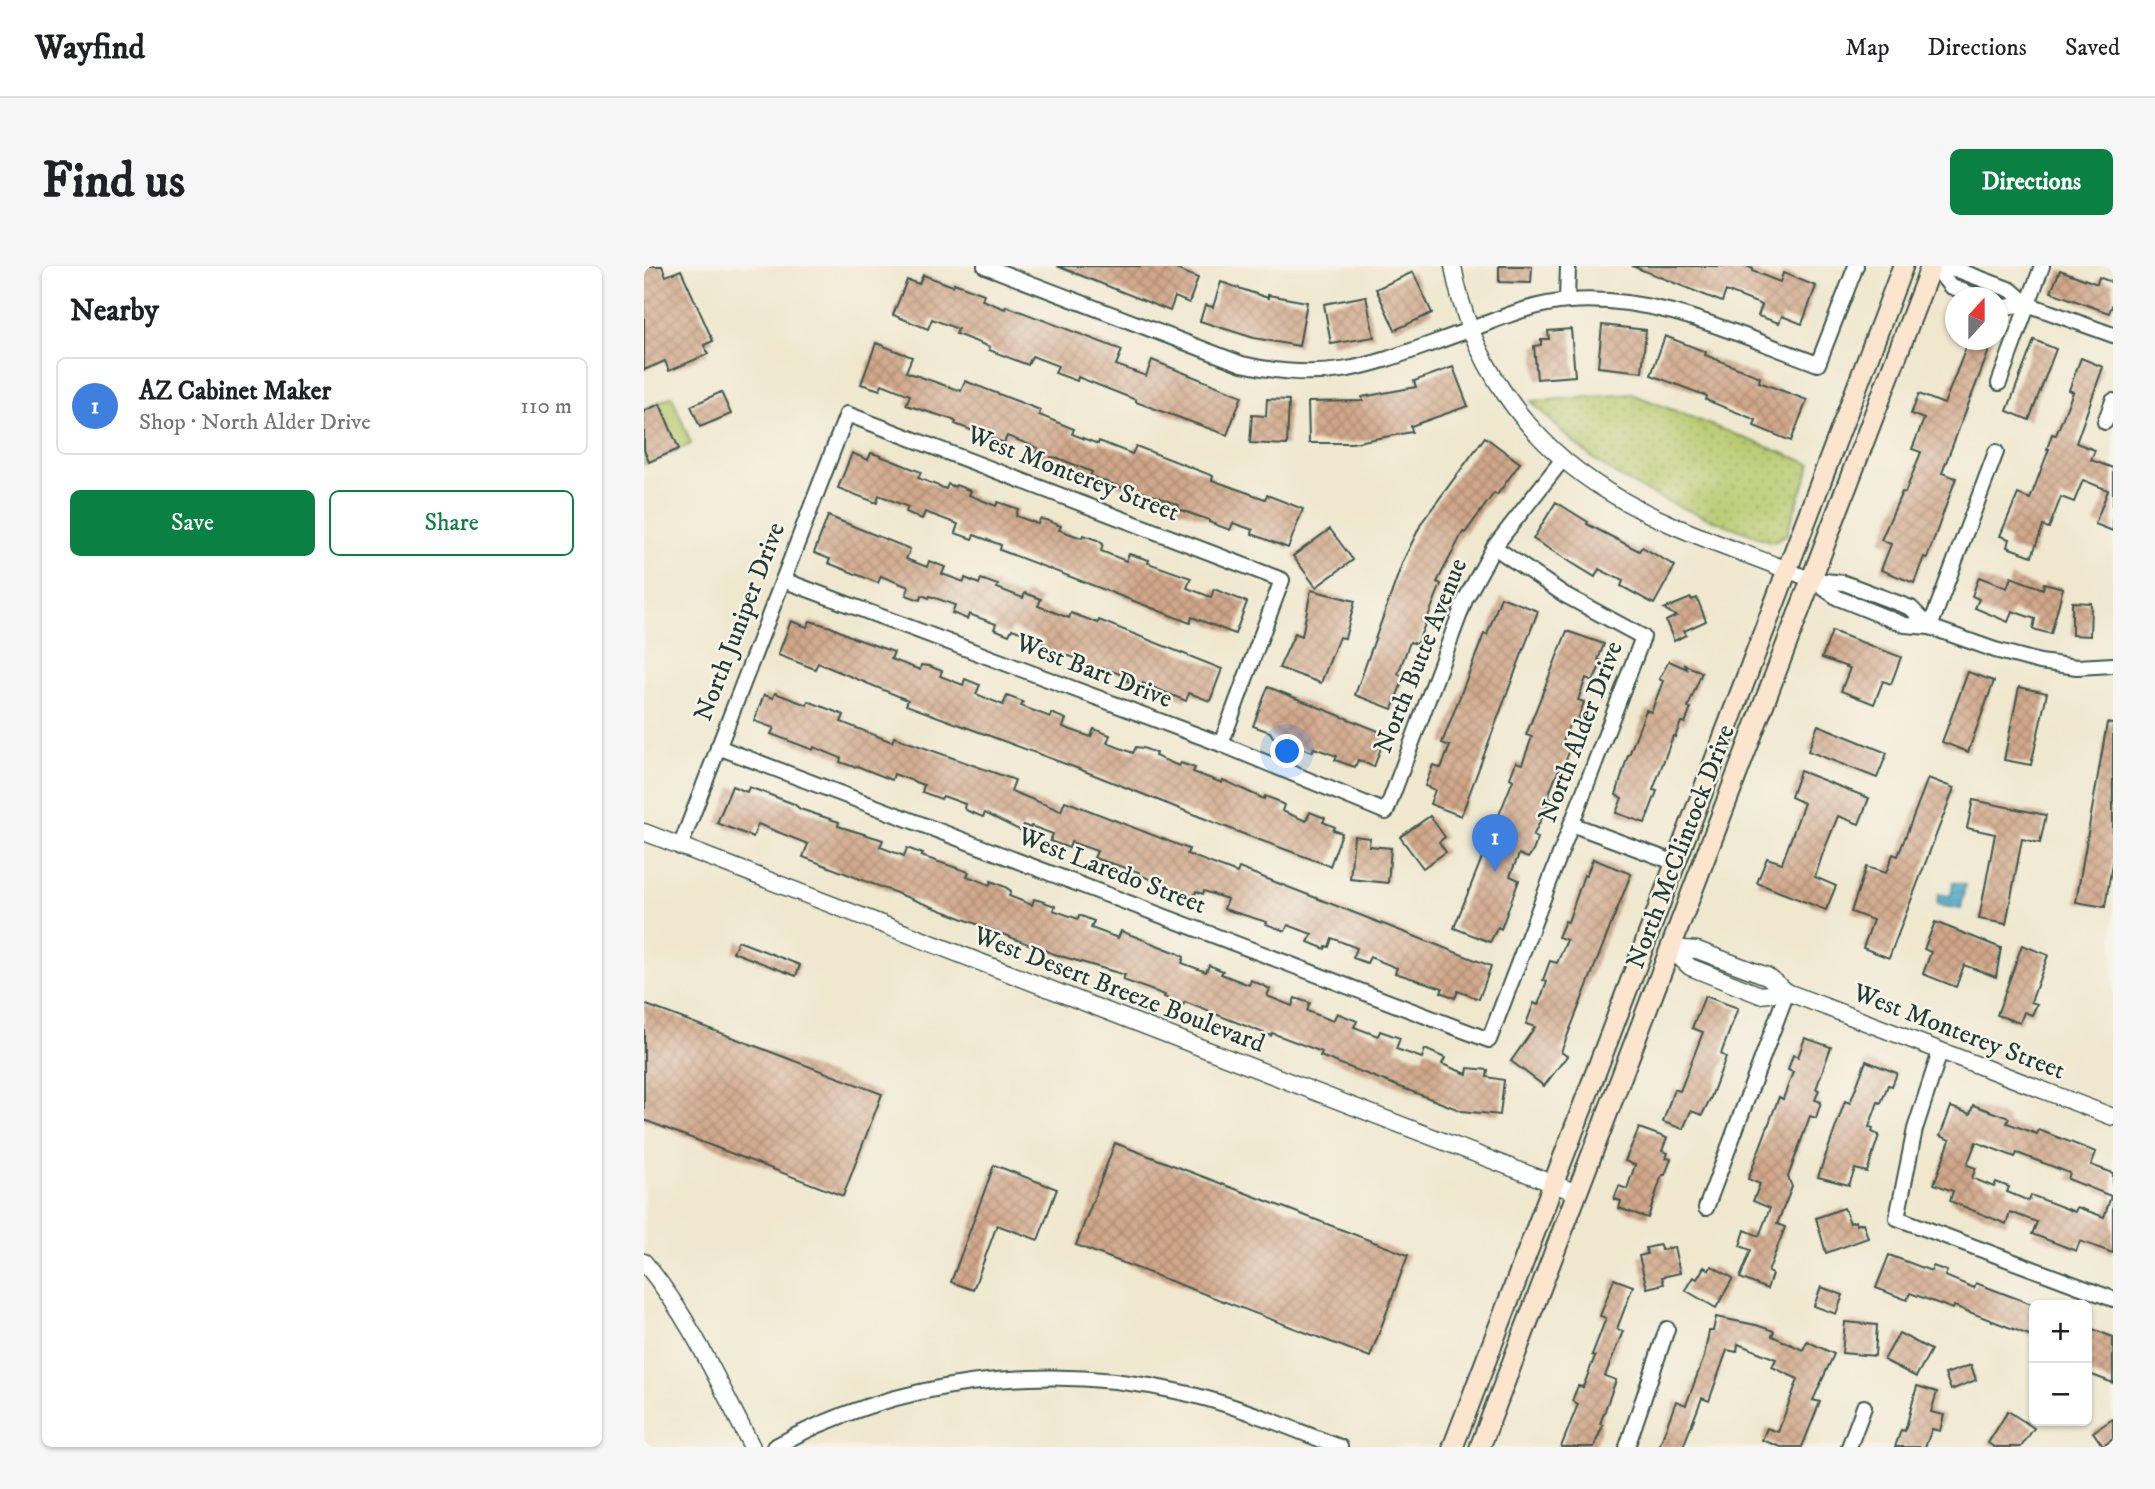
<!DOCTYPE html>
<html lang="en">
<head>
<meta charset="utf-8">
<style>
	:root { --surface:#fff; --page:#f6f6f6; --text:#202124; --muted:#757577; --line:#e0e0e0; --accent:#0b8043 }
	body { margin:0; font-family:"IM FELL DW Pica",serif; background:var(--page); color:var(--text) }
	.controls { position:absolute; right:21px; bottom:21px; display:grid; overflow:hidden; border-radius:10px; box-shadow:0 2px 5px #0004 }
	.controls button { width:63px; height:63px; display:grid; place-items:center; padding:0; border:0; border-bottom:2px solid var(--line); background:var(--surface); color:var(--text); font:35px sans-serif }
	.compass { position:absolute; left:1301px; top:21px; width:63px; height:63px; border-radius:50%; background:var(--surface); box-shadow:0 2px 5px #0004; rotate:21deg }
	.you { position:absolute; left:644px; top:486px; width:24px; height:24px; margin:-18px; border:5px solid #fff; border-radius:50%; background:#1a73e8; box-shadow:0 0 0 10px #1a73e833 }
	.badge { display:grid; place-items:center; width:46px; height:46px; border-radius:50%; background:var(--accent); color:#fff; font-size:23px; font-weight:700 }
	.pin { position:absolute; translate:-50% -58px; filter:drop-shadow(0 2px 4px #0008) }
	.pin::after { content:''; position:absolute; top:37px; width:24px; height:21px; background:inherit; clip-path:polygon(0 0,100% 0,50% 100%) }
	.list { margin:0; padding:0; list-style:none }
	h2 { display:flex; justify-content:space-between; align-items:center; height:91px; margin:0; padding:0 28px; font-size:30px }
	h2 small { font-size:23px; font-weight:400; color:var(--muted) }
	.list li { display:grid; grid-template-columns:46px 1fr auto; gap:21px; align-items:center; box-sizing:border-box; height:98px; margin:0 14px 14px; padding:0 14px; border:2px solid var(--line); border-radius:10px }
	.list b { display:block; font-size:26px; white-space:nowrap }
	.list p { margin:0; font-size:23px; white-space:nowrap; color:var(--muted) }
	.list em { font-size:23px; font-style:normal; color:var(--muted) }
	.actions { display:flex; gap:14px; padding:21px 28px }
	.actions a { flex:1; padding:16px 0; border:2px solid var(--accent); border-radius:10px; text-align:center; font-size:24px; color:var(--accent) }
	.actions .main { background:var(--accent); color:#fff }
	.map { position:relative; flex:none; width:1469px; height:1181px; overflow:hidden; border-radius:10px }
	header { display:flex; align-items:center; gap:42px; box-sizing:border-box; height:98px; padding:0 35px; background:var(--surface); border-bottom:2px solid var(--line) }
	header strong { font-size:33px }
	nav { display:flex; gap:38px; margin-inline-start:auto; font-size:24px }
	.intro { display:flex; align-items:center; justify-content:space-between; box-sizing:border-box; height:168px; padding:0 42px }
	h1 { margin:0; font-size:49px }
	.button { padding:18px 32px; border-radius:10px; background:var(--accent); color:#fff; font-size:24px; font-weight:700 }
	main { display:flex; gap:42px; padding:0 42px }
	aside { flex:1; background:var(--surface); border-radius:10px; box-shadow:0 2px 5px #0004 }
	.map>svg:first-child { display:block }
	.grass { fill:url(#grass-dots); stroke:#6b8350; stroke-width:2 }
	.garden { fill:#b7c96d; stroke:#6b8350; stroke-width:2 }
	.water { fill:url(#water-rules); stroke:#35747f; stroke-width:2 }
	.building { fill:url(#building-cross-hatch); fill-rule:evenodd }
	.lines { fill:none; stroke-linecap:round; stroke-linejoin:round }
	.minor-casing { stroke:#3e574b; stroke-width:18 }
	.tertiary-casing { stroke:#3e574b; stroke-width:19 }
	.secondary-casing { stroke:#3e574b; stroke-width:23 }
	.minor { stroke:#fff; stroke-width:14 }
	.tertiary { stroke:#fff; stroke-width:16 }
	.secondary { stroke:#fbe5cf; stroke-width:19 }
	.labels { text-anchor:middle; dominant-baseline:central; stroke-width:5; stroke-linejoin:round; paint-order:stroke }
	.street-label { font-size:26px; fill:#1f3d34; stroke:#f7f3e8 }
</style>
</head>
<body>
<header>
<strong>Wayfind</strong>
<nav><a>Map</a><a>Directions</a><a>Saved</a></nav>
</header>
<div class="intro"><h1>Find us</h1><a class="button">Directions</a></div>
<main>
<aside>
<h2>Nearby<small></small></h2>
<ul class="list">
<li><span class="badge" style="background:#3f7fe0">1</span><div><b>AZ Cabinet Maker</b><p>Shop · North Alder Drive</p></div><em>110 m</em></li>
</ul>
<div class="actions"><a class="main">Save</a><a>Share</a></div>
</aside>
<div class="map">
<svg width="1469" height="1181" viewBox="0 0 1469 1181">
	<defs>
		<pattern id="grass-dots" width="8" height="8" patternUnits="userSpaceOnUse" patternTransform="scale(1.75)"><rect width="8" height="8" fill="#b7c96d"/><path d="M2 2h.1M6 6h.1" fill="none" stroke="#94a45a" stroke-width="1.8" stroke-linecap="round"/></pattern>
		<pattern id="water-rules" width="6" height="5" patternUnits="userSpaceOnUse" patternTransform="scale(1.75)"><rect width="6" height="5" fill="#4bacca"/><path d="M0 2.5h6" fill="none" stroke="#3e8da5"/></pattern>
		<pattern id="building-cross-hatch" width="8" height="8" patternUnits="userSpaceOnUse" patternTransform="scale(1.75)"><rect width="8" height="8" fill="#d2a88b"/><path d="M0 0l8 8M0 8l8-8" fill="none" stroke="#aa8a72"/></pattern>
	</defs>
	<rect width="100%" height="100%" fill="#f7f3e8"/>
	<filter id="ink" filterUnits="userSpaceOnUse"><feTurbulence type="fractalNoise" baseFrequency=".0143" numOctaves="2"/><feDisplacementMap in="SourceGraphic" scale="14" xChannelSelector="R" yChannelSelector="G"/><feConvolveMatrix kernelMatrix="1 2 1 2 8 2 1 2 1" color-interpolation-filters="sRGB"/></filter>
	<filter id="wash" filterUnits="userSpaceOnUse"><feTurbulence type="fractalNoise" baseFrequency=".00686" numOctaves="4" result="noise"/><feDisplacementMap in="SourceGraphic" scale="28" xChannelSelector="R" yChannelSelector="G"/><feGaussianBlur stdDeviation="1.57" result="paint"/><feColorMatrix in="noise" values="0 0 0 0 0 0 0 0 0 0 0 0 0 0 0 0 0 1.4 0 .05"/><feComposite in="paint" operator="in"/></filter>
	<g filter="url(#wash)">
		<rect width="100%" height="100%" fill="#efe8cf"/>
		<path class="grass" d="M988,128L1167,198L1142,269L1128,276C1078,257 1024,240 978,212C943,192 915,163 887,135Z"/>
		<polygon class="garden" points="28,130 47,178 0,199 0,143"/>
		<polygon class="water" points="1309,616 1321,619 1317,643 1293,639 1294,628 1307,630"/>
		<g id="blocks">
			<g class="building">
				<polygon points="0,0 18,0 22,10 37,4 69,75 60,79 64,88 25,105 21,95 0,104"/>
				<polygon points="413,0 525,0 554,12 545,37 531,31 526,45"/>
				<polygon points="855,0 888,0 887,17 855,16"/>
				<polygon points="988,0 1103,0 1109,3 1108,5 1136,16 1139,7 1172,20 1158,58 1138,50 1135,57 1114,50 1118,39 1082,25 1078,36"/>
				<polygon points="1416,4 1453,18 1455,11 1469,17 1469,37 1465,47 1407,26"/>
				<polygon points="769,6 788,47 751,64 732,23"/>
				<polygon points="279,9 309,20 310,17 340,28 338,34 361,43 362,40 478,84 472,99 502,110 508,94 598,130 583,169 492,136 492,134 434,111 433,115 411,107 414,100 388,90 384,99 345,84 346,81 312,68 314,63 288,53 284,63 249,49 263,14 275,18"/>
				<polygon points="577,16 624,32 624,29 663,36 655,80 610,72 556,55 561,39 569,41"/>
				<polygon points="722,30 730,71 687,78 680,38"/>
				<polygon points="958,59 1002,64 998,106 954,101"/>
				<polygon points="927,63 931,110 893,113 890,80 897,79 897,73 905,73 904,65"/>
				<polygon points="1021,70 1062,86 1061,89 1116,111 1115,116 1163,134 1147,175 1110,160 1112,154 1062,134 1063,130 1007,109"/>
				<polygon points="1325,74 1349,74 1298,207 1312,212 1283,292 1280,291 1270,317 1237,304 1247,278 1237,274 1258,226 1261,227 1277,186 1268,183 1280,153 1267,148 1275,128 1300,138"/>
				<polygon points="1390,74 1412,83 1385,154 1363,145"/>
				<polygon points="232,77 268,91 262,106 317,125 321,115 396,144 395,149 430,163 428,168 454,178 455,175 488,188 492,180 569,210 568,214 621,233 623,229 659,243 644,282 608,268 609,264 589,257 586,264 565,256 565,254 534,243 535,239 511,230 497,226 496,228 446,210 448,206 414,192 407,191 405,197 390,191 394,182 363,170 360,177 311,158 312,156 307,153 262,139 266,129 238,118 236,124 217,118"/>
				<polygon points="1437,92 1459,101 1432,177 1451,184 1447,194 1469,202 1469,265 1451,258 1464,224 1439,214 1430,236 1417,231 1405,262 1399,260 1388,290 1363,281 1365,273 1356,270 1374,228 1386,233 1405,183 1403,183 1408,168 1412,169 1429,126 1425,124"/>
				<polygon points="809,101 824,140 767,160 768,166 708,177 665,177 664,136 719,135 718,131 772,121 770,115"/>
				<polygon points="77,126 87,148 56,161 47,140"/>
				<polygon points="623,133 645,134 643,179 606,177 608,149 622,150"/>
				<polygon points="16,138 35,183 5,196 0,184 0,145"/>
				<polygon points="841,171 876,197 853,229 850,227 821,267 819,266 793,316 797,318 773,378 766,376 754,408 760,411 748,443 711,429 759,295 778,256"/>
				<polygon points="208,187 224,194 227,187 234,189 277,206 274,212 302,223 304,218 311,221 312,219 327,225 325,229 352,240 354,236 374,243 372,250 394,258 396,253 402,254 417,260 415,264 438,272 439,269 453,274 459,278 457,285 482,295 485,288 505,294 504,297 547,312 543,322 567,331 570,323 603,336 591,368 548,351 546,357 508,342 356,284 357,279 330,269 328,273 311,267 314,258 281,246 278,253 262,246 264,241 235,229 233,237 194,222"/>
				<polygon points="912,236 944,256 943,258 995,285 998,281 1031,300 1010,338 977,320 979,315 955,303 951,311 889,273"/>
				<polygon points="184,250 266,283 262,293 283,301 285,295 301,301 298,308 320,316 321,312 335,318 337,313 354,319 353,322 379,332 381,327 397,333 394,340 425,352 427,347 454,357 455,354 578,403 566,435 545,427 542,435 499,417 498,420 483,415 484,411 460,402 459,406 445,401 439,395 412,385 411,387 397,382 400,374 368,363 365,369 350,363 352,358 325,348 323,353 308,347 311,339 286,330 285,332 278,329 276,334 262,329 265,321 237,310 234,317 184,297 186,293 170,287"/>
				<polygon points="686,263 709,294 672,321 649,290"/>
				<polygon points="1335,311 1363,322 1367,311 1399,323 1400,317 1419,322 1407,368 1389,363 1391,353 1368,345 1364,356 1331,342 1335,333 1328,330"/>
				<polygon points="667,324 711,335 701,372 695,371 677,417 635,402 651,367 658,370"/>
				<polygon points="857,331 894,345 817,550 786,538 791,524 781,520 789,499 797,502 806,480 798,477 840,368 843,369"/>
				<polygon points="1047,332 1048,334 1053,332 1062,355 1040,365 1042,369 1030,375 1022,355 1032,350 1020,343"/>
				<polygon points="1428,336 1447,337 1446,370 1428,369"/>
				<polygon points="147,355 163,361 166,355 187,361 210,372 250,386 247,393 276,404 277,399 285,400 298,405 296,410 319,419 321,413 336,419 332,428 359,439 363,430 379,436 377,440 406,451 407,447 422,453 419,461 447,471 450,463 466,469 463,477 489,487 492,481 499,482 512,487 511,490 535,500 537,497 551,502 549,506 578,517 579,514 620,533 621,530 634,535 634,536 640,539 638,545 662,555 666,546 681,552 679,556 691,561 689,564 698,567 686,600 602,569 435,503 262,439 264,434 174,397 171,403 134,389"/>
				<polygon points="923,365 960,378 954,394 958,396 949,415 942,412 934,434 940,436 933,456 927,454 918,478 927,481 918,504 915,503 906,525 905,532 907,533 889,570 894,572 889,585 884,592 875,588 866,610 875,614 857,663 854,661 846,676 810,662 869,514 866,512 872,496 878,498 888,471 882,469"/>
				<polygon points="1188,365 1257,391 1247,418 1239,415 1230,438 1197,425 1206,402 1178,392"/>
				<polygon points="1025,395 1043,403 1041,399 1058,406 1044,441 1047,442 1041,457 1037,456 1031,471 1029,470 1009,524 1013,525 1001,557 972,547 978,532 972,529 984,489 985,489 1002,444 1007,446 1019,415 1015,413"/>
				<polygon points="1324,406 1350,415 1324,486 1298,476"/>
				<polygon points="624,421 742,468 730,501 714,494 711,501 705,499 691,494 693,490 670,482 668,486 629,471 626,466 609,460"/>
				<polygon points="1375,421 1403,427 1387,499 1360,494"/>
				<polygon points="131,427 163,439 164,435 200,449 197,456 248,476 250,471 371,514 367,525 417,545 421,535 545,583 543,588 593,607 595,602 847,700 835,733 814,725 811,732 797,726 799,722 751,707 753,702 726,691 723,697 709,692 713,682 688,672 685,681 682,680 681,683 664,676 668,668 644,659 641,665 622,658 623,656 580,643 583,633 560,625 559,628 552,625 550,632 494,608 495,606 450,592 453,585 427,576 425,582 406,575 409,568 387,560 386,562 380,559 377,565 341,547 339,551 324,545 320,542 321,538 299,530 297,533 278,526 280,519 250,508 248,514 213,500 210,501 196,496 197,492 170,481 169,484 127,468 130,462 110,455 120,429 129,432"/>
				<polygon points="1463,457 1469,458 1469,592 1461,641 1432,636"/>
				<polygon points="1174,459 1243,487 1233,512 1164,485"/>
				<polygon points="1156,505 1225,532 1215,558 1194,550 1179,587 1171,611 1192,620 1182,644 1113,617 1123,592 1138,597 1160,537 1147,531"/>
				<polygon points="1284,512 1310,522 1245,692 1219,682 1229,654 1207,646 1222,601 1242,607 1249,588 1254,590"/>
				<polygon points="88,520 103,526 105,521 150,538 156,543 195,556 194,560 239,574 236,581 260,590 263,582 279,588 277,590 325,606 323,610 346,619 347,615 361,621 367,625 365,630 388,639 390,633 397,635 411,640 409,644 434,653 435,649 450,655 447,662 474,672 477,665 533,687 540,691 538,697 562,706 565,699 579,705 577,708 605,719 607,714 620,720 626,723 623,730 648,740 651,732 666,737 663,745 689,755 693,747 713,755 710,761 734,770 736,765 756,772 752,783 778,792 781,783 801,792 798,798 823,808 824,802 844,804 843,811 860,814 856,849 818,845 676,790 678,786 628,767 627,770 541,736 539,739 520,731 521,729 479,714 481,709 410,688 159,591 164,578 114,558 109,571 73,557"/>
				<polygon points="1329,534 1402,549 1396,577 1378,573 1362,658 1335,653 1351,568 1323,562"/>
				<polygon points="786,550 801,571 795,576 802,586 779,602 756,571"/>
				<polygon points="710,570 726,572 725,580 747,582 744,617 706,613"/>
				<polygon points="949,593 987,608 917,786 923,790 900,820 867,795 891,761 882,758 890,737 894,739 903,716 899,714 906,695 913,697 923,674 914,671 921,655 924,656 940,609 942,610"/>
				<polygon points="1291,656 1357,682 1352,711 1320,699 1312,721 1279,708 1287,686 1280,683"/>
				<polygon points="94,675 156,699 152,710 89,686"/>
				<polygon points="1378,679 1404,689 1387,736 1393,738 1388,749 1380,746 1376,757 1353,749"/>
				<polygon points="1061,730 1094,742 1077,788 1082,791 1067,831 1058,849 1047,845 1039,863 1019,856 1030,823 1036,825 1059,766 1048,762"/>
				<polygon points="0,738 238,828 199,930 0,854"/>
				<polygon points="1161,772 1187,781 1172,823 1175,824 1171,834 1177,836 1172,852 1166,850 1144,911 1148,921 1133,958 1141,961 1124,1006 1128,1008 1123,1023 1096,1012 1107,984 1096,980 1101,964 1115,970 1126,942 1109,935 1116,918 1104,913 1135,831 1139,833 1149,806 1144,804 1149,789 1154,791"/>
				<polygon points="1222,795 1253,807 1248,820 1244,819 1237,837 1234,836 1225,861 1229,862 1228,866 1235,869 1223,906 1211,903 1205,919 1174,911 1201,835 1206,837"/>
				<path d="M1329,839L1365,852L1363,857L1393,868L1395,864L1452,886L1447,899L1469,907V987L1436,975L1432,985L1388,968L1393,956L1366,946L1362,958L1306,935L1309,925L1290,918L1306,874L1296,870L1307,841L1326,848ZM1332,876L1371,891L1373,887L1426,907L1424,913L1467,930L1460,951L1433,941L1431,946L1387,929L1385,935L1363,926L1365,921L1352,916L1350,921L1328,912L1332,902L1323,899Z"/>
				<polygon points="995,862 1023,872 1018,885 1024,887 1022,892 1027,893 1021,909 1018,909 1004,952 975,942 977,935 970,933 975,920 983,923 991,899 981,895"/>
				<polygon points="471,877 764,989 726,1091 432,979"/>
				<polygon points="350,899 413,923 394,974 353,959 329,1024 307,1016"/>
				<polygon points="1200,942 1206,957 1211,955 1212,959 1219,957 1224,972 1182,987 1172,952"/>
				<polygon points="1016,979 1017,984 1030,981 1036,1007 1018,1011 1020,1018 1003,1022 995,990 1003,988 1002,982"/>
				<polygon points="1245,989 1287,1005 1289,1000 1303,1005 1301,1010 1330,1022 1332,1017 1390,1039 1390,1071 1310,1040 1309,1043 1266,1027 1263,1034 1232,1022"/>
				<polygon points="1068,1000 1089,1012 1072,1042 1041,1024 1049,1011 1053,1013 1060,1001 1065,1004"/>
				<polygon points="970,1013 989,1020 973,1063 979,1065 961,1110 972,1114 956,1158 959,1159 950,1181 917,1181 934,1138 928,1135 934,1120 939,1121 951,1090 948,1089 962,1052 956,1050"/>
				<polygon points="1177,1021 1199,1029 1192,1048 1170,1040"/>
				<polygon points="1072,1051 1112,1059 1130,1065 1128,1070 1159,1084 1163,1075 1190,1088 1169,1134 1176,1136 1158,1181 1137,1181 1118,1174 1123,1162 1134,1166 1154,1113 1128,1101 1132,1093 1094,1078 1093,1086 1083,1084 1065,1135 1058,1132 1039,1181 1015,1181 1032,1135 1042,1139 1060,1091 1065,1065 1069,1065"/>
				<polygon points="1201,1056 1233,1059 1231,1090 1198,1087"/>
				<polygon points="1443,1061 1469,1071 1469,1117 1443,1107"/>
				<polygon points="1255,1067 1287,1084 1272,1111 1240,1094"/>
				<polygon points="1327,1099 1332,1114 1307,1124 1301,1108"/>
				<polygon points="1273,1120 1293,1126 1287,1146 1300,1149 1296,1165 1288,1163 1281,1181 1251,1181 1257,1164 1261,1165"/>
				<polygon points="1364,1145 1390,1162 1377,1181 1350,1181 1344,1177"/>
				<polygon points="1469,1153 1469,1173 1459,1180 1449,1166"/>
			</g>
		</g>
	</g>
	<g filter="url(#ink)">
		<use href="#blocks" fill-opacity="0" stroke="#3e574b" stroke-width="2"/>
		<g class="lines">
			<g class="minor-casing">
				<g id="minor">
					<path d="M341,0L598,98C688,119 730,98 814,68C851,55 884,38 925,35C1013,28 1094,69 1174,98L1212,0"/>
					<polyline points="1286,3 1294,5 1311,3 1367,24 1383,38 1469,69"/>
					<polyline points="1294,5 1306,20 1337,32"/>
					<polyline points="923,35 924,0"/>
					<polyline points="1353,38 1361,41 1383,38"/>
					<polyline points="1355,117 1398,0"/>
					<polyline points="1461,156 1469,135"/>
					<polyline points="1143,304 1168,314 1194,332 1261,359 1286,361 1351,384 1396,396 1433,401 1469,399"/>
					<polyline points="139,314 577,478 742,546 821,334 850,281 919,193"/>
					<polyline points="1171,314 1200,317 1267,342 1286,361"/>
					<polyline points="1286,361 1352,186"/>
					<polyline points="74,481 845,774 999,371 921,329 850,281"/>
					<polyline points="927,558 1032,597"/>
					<polyline points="36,581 203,148 638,314 577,478"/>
					<polyline points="1296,786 1271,863 1253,952 1469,1033"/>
					<polyline points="1062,942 1143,726"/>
					<path d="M130,1181C252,1114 401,1095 536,1126C591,1138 643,1161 696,1181"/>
					<polyline points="983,1181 1023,1063"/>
					<polyline points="1205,1181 1220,1141"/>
				</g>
			</g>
			<g class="tertiary-casing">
				<g id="tertiary">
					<path d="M809,0C825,94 882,175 963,225C1019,260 1082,280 1143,304"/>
					<polyline points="0,566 933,927"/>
					<polyline points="1026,682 1053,684 1123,710 1143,726 1469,851"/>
					<polyline points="1026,682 1046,701 1116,729 1143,726"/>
					<path d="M0,996C46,1052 75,1117 108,1181"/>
				</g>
			</g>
			<g class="secondary-casing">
				<g id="secondary">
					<polyline points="809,1181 1259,0"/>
					<polyline points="836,1181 1287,0"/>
				</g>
			</g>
			<use href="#minor" class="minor"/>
			<use href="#tertiary" class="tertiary"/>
			<use href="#secondary" class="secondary"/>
		</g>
	</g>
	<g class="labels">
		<g class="street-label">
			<text transform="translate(429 208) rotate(21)">West Monterey Street</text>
			<text transform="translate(96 356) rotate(-69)">North Juniper Drive</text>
			<text transform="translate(777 390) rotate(-68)">North Butte Avenue</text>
			<text transform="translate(450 405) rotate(21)">West Bart Drive</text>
			<text transform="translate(937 466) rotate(-69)">North Alder Drive</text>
			<text transform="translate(1037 581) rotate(-69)">North McClintock Drive</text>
			<text transform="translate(468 605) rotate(21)">West Laredo Street</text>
			<text transform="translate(475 724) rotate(21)">West Desert Breeze Boulevard</text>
			<text transform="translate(1315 766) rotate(21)">West Monterey Street</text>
		</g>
	</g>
</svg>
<div class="controls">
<button>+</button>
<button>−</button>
</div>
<svg class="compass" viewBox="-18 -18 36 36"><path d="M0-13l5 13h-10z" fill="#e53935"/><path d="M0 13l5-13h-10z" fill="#757577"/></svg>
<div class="you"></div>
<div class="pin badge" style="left:851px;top:606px;background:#3f7fe0">1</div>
</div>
</main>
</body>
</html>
